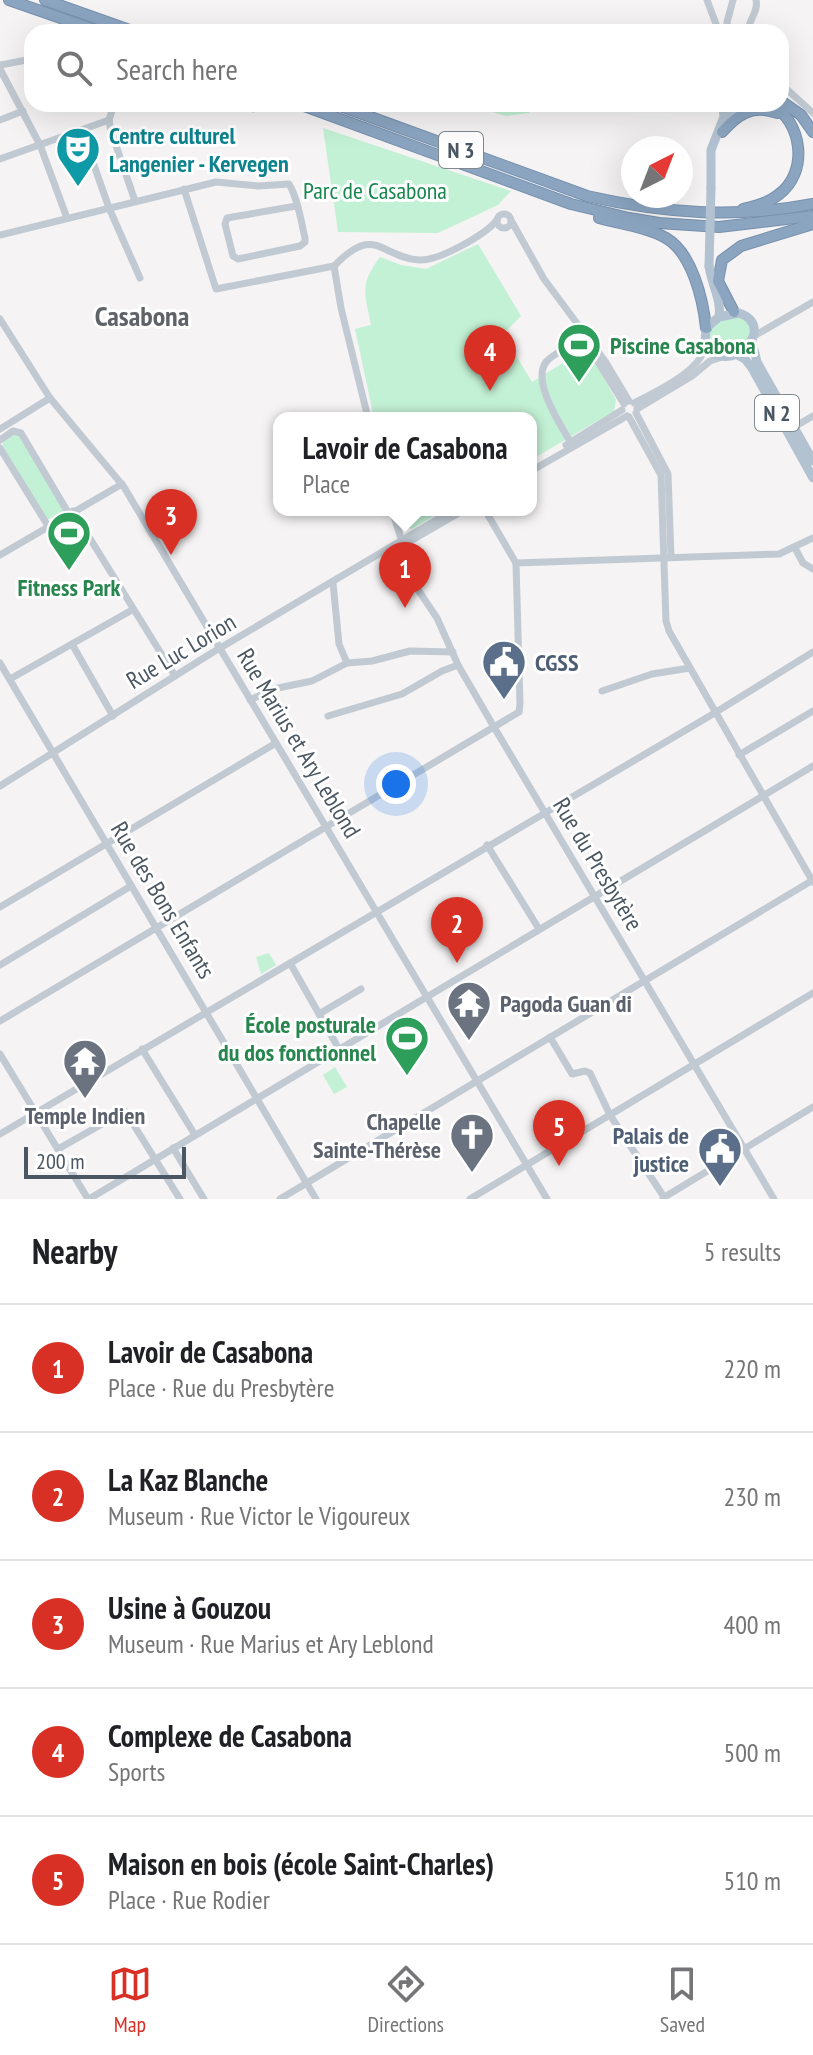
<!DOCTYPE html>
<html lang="en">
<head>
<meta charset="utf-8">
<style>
	:root { --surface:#fff; --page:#f2f2f2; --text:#202124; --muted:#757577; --line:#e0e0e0; --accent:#d93025 }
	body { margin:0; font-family:"PT Sans Narrow",sans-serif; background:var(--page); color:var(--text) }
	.compass { position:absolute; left:621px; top:136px; width:72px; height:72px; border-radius:50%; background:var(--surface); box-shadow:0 8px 32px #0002; rotate:42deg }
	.scale { position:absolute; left:24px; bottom:20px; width:162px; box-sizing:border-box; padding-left:8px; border:4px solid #4a5661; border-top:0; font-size:22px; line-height:28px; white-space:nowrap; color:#4a5661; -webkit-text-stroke:6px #fff; paint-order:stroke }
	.you { position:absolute; left:396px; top:784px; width:28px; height:28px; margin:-20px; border:6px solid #fff; border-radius:50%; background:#1a73e8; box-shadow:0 0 0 12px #1a73e833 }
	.badge { display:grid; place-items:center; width:52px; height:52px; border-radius:50%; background:var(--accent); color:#fff; font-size:26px; font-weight:700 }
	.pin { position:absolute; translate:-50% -66px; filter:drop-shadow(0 2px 4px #0008) }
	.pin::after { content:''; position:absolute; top:42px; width:28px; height:24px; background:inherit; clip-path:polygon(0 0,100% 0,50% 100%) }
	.popup { position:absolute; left:273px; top:412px; width:264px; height:104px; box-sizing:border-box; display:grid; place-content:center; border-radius:16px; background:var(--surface); filter:drop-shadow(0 2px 6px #0005); font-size:26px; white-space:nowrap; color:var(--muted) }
	.popup b { font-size:30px; color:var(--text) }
	.popup::after { content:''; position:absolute; left:50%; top:100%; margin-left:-16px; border:16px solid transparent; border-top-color:var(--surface) }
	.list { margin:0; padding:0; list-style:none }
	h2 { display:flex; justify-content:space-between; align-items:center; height:104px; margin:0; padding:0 32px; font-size:34px }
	h2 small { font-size:26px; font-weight:400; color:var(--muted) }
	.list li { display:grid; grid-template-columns:52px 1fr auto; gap:24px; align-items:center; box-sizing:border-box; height:128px; padding:0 32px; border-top:2px solid var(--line) }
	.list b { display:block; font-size:30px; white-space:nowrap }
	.list p { margin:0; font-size:26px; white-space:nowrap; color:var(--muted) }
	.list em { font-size:26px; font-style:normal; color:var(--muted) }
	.icon { flex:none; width:44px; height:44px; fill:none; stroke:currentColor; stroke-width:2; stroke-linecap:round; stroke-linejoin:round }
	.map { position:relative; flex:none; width:813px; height:1199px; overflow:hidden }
	.search { position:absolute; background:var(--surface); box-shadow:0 8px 32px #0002; left:24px; right:24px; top:24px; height:88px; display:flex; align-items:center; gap:20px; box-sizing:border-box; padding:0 28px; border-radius:24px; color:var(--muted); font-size:30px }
	.sheet { height:744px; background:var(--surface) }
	nav { display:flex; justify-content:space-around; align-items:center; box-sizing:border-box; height:112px; border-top:2px solid var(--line); background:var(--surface); font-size:22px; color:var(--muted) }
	nav a { display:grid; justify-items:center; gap:4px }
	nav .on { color:var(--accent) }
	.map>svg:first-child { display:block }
	.green { fill:#c3f1d5 }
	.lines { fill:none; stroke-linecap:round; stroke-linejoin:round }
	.highway-casing { stroke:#7690ad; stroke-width:12 }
	.minor { stroke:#c1cad2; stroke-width:7 }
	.major { stroke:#b3c2d1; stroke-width:9 }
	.highway { stroke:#8ba5c1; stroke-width:10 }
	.major-bridge { stroke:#b3c2d1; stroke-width:9 }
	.labels { text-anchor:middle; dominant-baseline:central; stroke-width:6; stroke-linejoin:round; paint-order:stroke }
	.shield { fill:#fff; stroke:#808990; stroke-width:2 }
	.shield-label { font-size:22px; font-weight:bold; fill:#4a5661 }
	.culture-label { font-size:24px; font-weight:bold; fill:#0d838f; stroke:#fff; text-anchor:start }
	.park-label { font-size:24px; fill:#17864f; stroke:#fff }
	.leisure-label { font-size:24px; font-weight:bold; fill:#27864d; stroke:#fff; text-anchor:start }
	.street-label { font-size:24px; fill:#4a5661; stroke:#fff }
	.service-label { font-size:24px; font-weight:bold; fill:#4e5e75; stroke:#fff; text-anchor:start }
	.worship-label { font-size:24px; font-weight:bold; fill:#5b616d; stroke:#fff; text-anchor:start }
	.quarter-label { font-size:28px; font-weight:bold; fill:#5f6368; stroke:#fff }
</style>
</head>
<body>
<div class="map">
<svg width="813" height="1199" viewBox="0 0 813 1199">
	<rect width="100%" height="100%" fill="#f5f3f3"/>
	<g class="green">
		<polygon points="464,104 531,104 529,113 506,116"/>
		<polygon points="323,128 511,191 498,205 438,233 338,232"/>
		<path d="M478,244L521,316L503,334L532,382L576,355L594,360L616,400L614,411L531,460V418H374L355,329L371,325C365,293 359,285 380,257L401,265L426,269Z"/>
		<path d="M734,316L745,320L751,328L746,345L727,354L716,352L708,341C710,322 718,323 734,316Z"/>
		<polygon points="14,434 19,436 64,511 47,520 3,446 3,442"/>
		<polygon points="396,510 444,510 412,529 400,524"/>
		<polygon points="269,953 276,965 261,974 256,957"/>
		<polygon points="335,1067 347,1087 334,1094 323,1075"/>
	</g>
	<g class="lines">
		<g class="highway-casing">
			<g id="highway">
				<polyline points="9,0 101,32"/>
				<polyline points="45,0 135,32"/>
				<polyline points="781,101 801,115 813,132"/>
				<polyline points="299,104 571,204 629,218 659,223 719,227 813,216"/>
				<path d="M335,104L587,196C662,213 736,219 813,204"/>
				<path d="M722,132C738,114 753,104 777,113"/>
				<path d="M743,209C755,206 768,203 778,195C809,173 803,122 771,104"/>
				<path d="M599,218C620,224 647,227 666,238C692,253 703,299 706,328"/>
				<polyline points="734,312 718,281 722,260 741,246 813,224"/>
			</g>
		</g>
		<g class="minor">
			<polyline points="707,0 719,32"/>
			<polyline points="728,32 727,22 733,0"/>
			<path d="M748,32C748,20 759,12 756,0"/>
			<polyline points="0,65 32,59"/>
			<polyline points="0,69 40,145 67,218"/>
			<polyline points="781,84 813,113"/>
			<polyline points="114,104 109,120 111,131 135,201"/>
			<polyline points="241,104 253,109"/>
			<polyline points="0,120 23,111"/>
			<polyline points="89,151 109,208 140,278"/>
			<polyline points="0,159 109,120"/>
			<polyline points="184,189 216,289 334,266"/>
			<circle cx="504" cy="221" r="7"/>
			<polyline points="512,222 544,279 605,361 629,401"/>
			<path d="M0,235L216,182L258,186L289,184C298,199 301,221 305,238V242L300,246L238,259L233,256L225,224L227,218L296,206"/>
			<path d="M334,266C376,223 379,257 419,260C439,261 485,235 497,220"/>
			<polyline points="334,266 341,308 368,418"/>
			<polyline points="0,319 50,398 124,487 547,1199"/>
			<polyline points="754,336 813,302"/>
			<polyline points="593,354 624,404"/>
			<path d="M634,403C655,392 706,369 705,343"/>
			<polyline points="637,409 692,376 710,361 722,357"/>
			<polyline points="636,413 668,474 671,557"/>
			<polyline points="629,417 661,475 666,621 669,631 813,882"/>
			<polyline points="794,427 813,416"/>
			<polyline points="0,429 50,398"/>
			<polyline points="0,440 13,431 21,433 69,514"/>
			<polyline points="566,445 622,410"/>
			<path d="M573,446C563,429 527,377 549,359C558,351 572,346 582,340L588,342"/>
			<polyline points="0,448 48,526"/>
			<polyline points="531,471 627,416"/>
			<polyline points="392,510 403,545 398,561"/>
			<polyline points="73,511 175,676"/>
			<polyline points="407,543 464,510"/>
			<polyline points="390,548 437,618 458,665 494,727 774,1199"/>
			<polyline points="795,548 803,563 813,569"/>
			<polyline points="0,555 122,484"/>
			<polyline points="516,563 779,554 813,538"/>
			<polyline points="333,583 339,644 347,663"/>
			<polyline points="72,644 113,716"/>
			<polyline points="0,663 316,1199"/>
			<polyline points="10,679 132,610"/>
			<polyline points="602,691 652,674 690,668"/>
			<polyline points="250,700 273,689 312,681 347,663 372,661 410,651 453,652"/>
			<polyline points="328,716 402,694 442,671 458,665"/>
			<polyline points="739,755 813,711"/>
			<polyline points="0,786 210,654 453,510"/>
			<polyline points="487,845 539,929"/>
			<polyline points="0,907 276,743"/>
			<polyline points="290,963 339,1049"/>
			<polyline points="0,965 131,886"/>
			<polyline points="319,1014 361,989"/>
			<polyline points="0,1021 519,712 520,704 516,563 485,510"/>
			<polyline points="550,1037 572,1074 585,1071 590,1073 610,1115 664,1197"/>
			<polyline points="142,1049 195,1135"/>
			<polyline points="0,1054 88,1199"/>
			<polyline points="0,1134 708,717 813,652"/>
			<polyline points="173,1148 204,1199"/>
			<polyline points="58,1149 125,1111 180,1199"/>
			<polyline points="663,1198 813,1107"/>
			<polyline points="89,1199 813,766"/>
			<polyline points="280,1199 813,880"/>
			<polyline points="470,1199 813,993"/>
		</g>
		<g class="major">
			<polyline points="725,122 738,104"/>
			<polyline points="711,188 711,150 724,117 723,104"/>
			<path d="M709,266C711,283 722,301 719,317"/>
			<path d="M739,313C781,328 725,381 705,343L706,328L719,317Z"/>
			<polyline points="752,341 757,362 813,461"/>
			<polyline points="736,354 745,359 752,368 813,478"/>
		</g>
		<use href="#highway" class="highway"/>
		<polyline class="major-bridge" points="709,266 711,188"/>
	</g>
	<defs>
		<g id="theatre-pin" transform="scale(2.3)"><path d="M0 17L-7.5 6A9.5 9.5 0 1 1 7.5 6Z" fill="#0f9aa8" stroke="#fff"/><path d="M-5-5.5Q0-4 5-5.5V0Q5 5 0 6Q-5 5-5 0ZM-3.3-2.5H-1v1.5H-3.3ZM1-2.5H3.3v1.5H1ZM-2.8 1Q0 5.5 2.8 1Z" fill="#fff"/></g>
		<g id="stadium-pin" transform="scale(2.3)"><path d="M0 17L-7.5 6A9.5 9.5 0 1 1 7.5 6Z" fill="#2e9e5b" stroke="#fff"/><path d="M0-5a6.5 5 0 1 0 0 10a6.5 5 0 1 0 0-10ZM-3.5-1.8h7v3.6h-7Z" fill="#fff"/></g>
		<g id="civic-pin" transform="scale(2.3)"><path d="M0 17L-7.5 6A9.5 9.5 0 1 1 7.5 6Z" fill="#5c6f8a" stroke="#fff"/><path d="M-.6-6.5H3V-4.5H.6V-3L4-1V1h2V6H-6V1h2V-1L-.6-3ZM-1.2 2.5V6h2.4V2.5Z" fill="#fff"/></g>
		<g id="temple-pin" transform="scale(2.3)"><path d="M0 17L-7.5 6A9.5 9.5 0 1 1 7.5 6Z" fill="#6b7280" stroke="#fff"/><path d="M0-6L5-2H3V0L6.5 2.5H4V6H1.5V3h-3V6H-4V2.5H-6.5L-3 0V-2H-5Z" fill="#fff"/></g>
		<g id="church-pin" transform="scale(2.3)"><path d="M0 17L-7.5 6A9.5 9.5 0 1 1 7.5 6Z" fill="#6b7280" stroke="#fff"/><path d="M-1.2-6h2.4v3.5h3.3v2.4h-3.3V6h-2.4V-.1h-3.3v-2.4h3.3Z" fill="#fff"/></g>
	</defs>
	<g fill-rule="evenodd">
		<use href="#theatre-pin" x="78" y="149"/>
		<use href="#stadium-pin" x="579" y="345"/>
		<use href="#stadium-pin" x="69" y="533"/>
		<use href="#civic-pin" x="504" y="662"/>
		<use href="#temple-pin" x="469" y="1003"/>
		<use href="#stadium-pin" x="407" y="1038"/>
		<use href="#temple-pin" x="85" y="1061"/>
		<use href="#church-pin" x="472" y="1135"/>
		<use href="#civic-pin" x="720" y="1149"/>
	</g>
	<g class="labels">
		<g class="shield">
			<rect x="439" y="132" width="44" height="36" rx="6"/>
			<rect x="755" y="395" width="44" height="36" rx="6"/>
		</g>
		<g class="shield-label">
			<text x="461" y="150">N 3</text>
			<text x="777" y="413">N 2</text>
		</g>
		<g class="culture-label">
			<text x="109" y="135">Centre culturel<tspan x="109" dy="28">Langenier - Kervegen</tspan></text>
		</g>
		<g class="park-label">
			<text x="375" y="190">Parc de Casabona</text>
		</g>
		<g class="leisure-label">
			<text x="610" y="345">Piscine Casabona</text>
			<text x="69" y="587" text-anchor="middle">Fitness Park</text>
			<text x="376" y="1024" text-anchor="end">École posturale<tspan x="376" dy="28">du dos fonctionnel</tspan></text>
		</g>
		<g class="street-label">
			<text transform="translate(181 651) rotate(-31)">Rue Luc Lorion</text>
			<text transform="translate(299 743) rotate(59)">Rue Marius et Ary Leblond</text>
			<text transform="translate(598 864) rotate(59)">Rue du Presbytère</text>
			<text transform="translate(163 900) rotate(59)">Rue des Bons Enfants</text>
		</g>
		<g class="service-label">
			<text x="535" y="662">CGSS</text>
			<text x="689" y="1135" text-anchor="end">Palais de<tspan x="689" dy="28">justice</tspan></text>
		</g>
		<g class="worship-label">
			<text x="500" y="1003">Pagoda Guan di</text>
			<text x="85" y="1115" text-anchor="middle">Temple Indien</text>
			<text x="441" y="1121" text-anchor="end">Chapelle<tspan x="441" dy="28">Sainte-Thérèse</tspan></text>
		</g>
		<g class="quarter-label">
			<text x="142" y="315">Casabona</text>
		</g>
	</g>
</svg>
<svg class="compass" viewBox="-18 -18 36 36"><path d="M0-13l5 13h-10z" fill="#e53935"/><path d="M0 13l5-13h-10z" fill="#757577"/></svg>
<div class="scale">200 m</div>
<div class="you"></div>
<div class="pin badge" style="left:405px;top:608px">1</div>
<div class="popup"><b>Lavoir de Casabona</b>Place</div>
<div class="pin badge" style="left:457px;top:963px">2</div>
<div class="pin badge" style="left:171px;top:555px">3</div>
<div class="pin badge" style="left:490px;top:391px">4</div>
<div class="pin badge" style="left:559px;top:1166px">5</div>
<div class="search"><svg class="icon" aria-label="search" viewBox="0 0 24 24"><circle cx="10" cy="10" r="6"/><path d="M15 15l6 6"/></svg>Search here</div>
</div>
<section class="sheet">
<h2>Nearby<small>5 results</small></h2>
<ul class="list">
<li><span class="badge">1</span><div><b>Lavoir de Casabona</b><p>Place · Rue du Presbytère</p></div><em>220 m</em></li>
<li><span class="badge">2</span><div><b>La Kaz Blanche</b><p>Museum · Rue Victor le Vigoureux</p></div><em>230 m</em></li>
<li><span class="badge">3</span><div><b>Usine à Gouzou</b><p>Museum · Rue Marius et Ary Leblond</p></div><em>400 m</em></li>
<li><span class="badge">4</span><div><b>Complexe de Casabona</b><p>Sports</p></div><em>500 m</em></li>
<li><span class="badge">5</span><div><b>Maison en bois (école Saint-Charles)</b><p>Place · Rue Rodier</p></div><em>510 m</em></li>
</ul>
</section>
<nav>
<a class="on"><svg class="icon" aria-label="map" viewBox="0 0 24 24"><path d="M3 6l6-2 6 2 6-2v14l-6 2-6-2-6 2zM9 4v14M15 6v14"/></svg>Map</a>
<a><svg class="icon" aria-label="directions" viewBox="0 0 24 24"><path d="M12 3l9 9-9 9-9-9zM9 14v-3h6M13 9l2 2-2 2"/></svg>Directions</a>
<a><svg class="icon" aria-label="saved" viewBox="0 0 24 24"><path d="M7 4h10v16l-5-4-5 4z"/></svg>Saved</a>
</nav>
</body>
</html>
